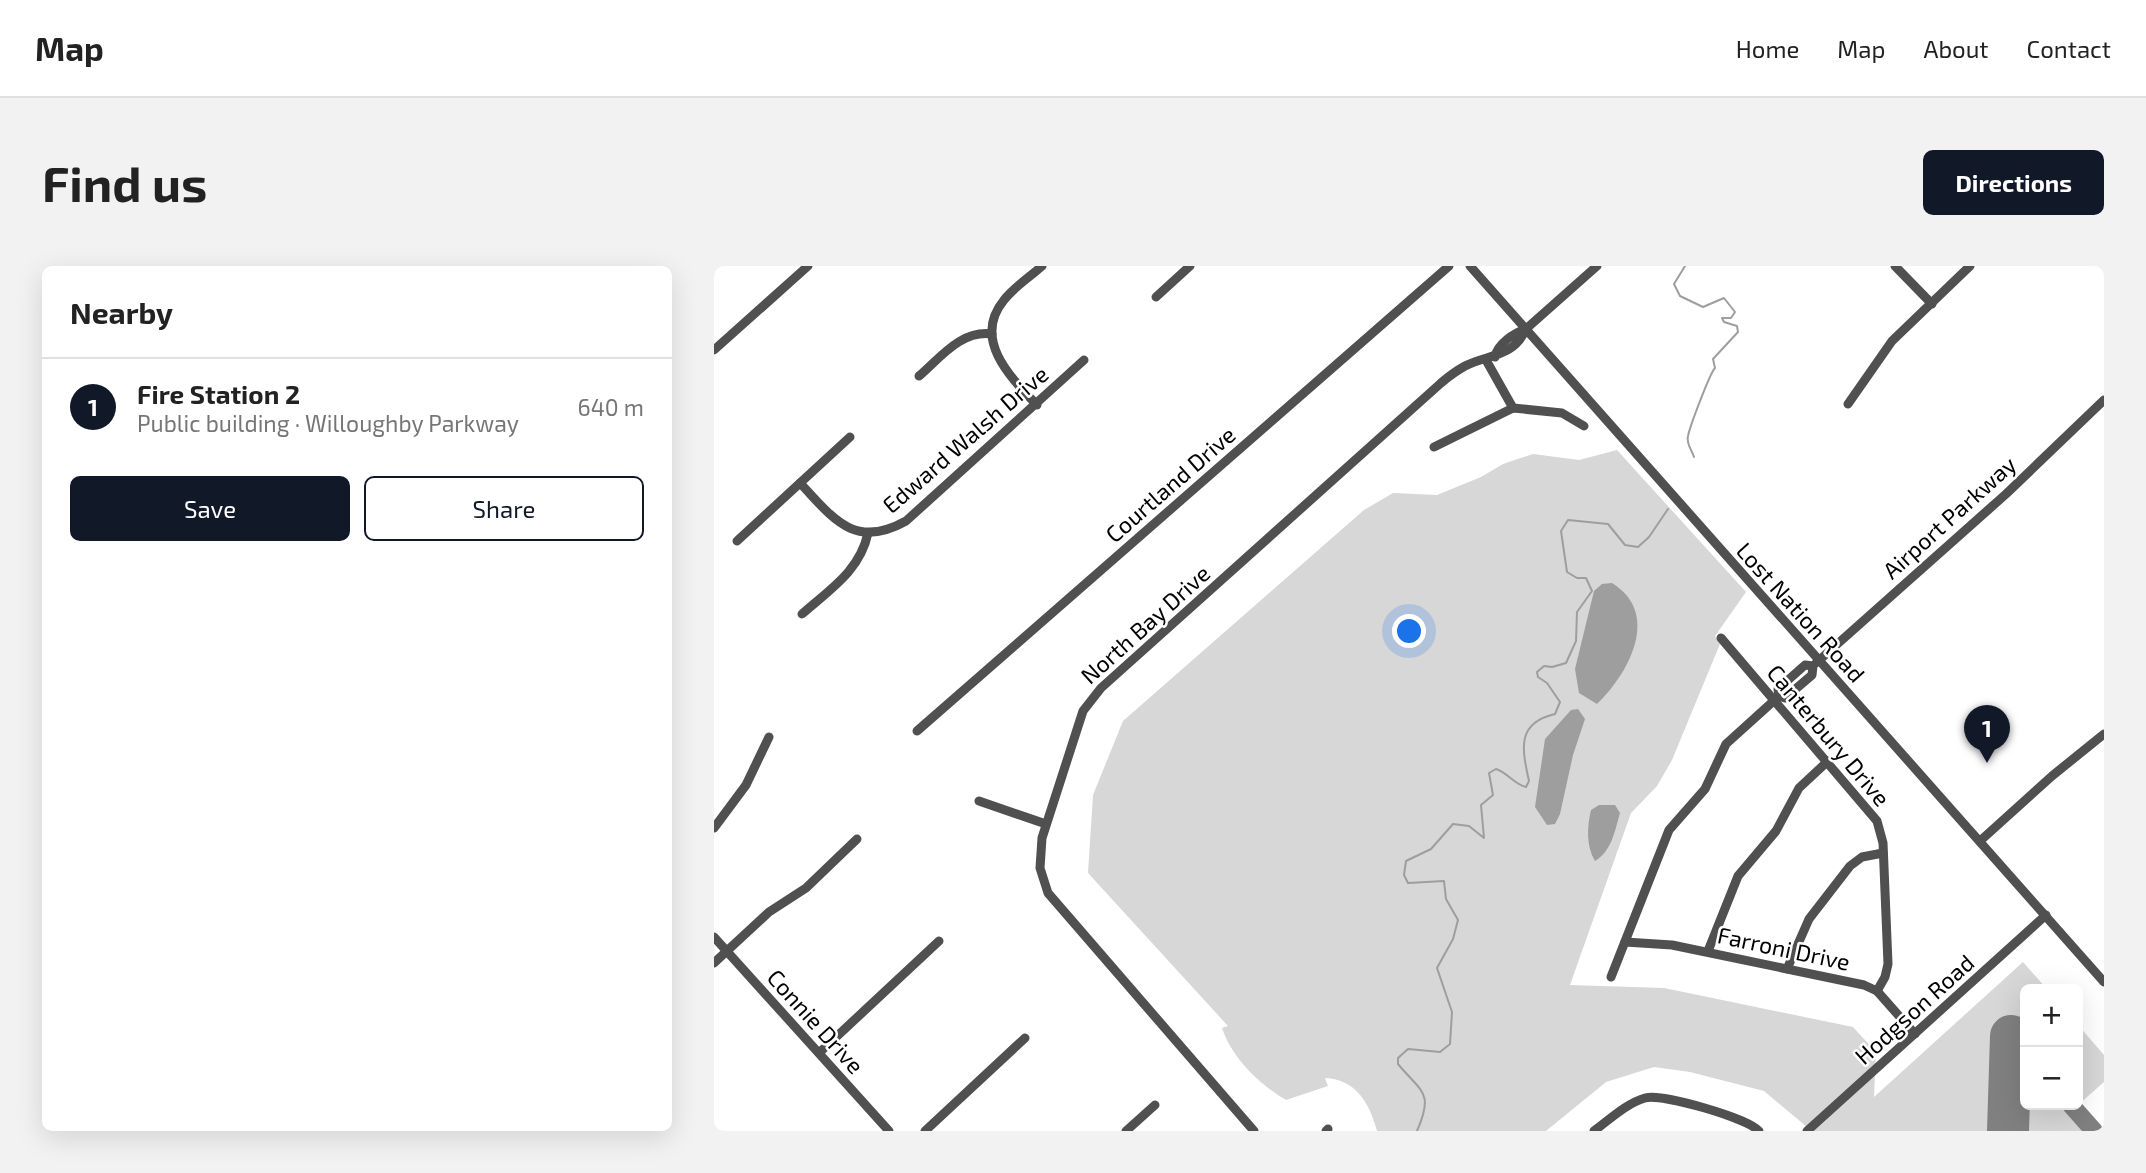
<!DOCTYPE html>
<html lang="en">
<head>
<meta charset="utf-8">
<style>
	:root { --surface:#fff; --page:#f2f2f2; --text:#222; --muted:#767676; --line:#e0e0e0; --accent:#111827 }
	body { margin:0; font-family:"Exo 2",sans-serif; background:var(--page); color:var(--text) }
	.controls { position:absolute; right:21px; bottom:21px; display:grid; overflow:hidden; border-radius:10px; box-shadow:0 7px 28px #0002 }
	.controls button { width:63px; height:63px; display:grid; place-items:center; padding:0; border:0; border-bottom:2px solid var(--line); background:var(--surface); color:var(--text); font:35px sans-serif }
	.you { position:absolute; left:696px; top:366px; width:24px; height:24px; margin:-18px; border:5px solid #fff; border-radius:50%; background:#1a73e8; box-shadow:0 0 0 10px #1a73e833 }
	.badge { display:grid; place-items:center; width:46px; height:46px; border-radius:50%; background:var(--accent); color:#fff; font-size:23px; font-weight:700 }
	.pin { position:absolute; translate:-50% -58px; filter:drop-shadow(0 2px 4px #0008) }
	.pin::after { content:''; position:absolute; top:37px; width:24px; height:21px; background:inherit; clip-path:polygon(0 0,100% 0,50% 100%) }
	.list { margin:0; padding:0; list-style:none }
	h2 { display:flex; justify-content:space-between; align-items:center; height:91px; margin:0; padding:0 28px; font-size:30px }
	h2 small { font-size:23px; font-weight:400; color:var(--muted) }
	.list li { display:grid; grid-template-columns:46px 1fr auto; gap:21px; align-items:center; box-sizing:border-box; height:98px; padding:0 28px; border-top:2px solid var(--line) }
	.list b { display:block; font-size:26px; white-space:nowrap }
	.list p { margin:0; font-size:23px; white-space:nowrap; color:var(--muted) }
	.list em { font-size:23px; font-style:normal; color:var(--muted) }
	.actions { display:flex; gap:14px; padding:21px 28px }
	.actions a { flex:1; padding:16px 0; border:2px solid var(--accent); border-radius:10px; text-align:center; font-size:24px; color:var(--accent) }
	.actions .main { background:var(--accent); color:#fff }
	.map { position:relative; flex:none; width:1390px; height:865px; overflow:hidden; border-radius:10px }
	header { display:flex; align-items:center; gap:42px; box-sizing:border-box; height:98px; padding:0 35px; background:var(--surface); border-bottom:2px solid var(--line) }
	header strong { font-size:33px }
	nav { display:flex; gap:38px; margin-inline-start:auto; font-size:24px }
	.intro { display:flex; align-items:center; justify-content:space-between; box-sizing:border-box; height:168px; padding:0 42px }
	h1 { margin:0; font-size:49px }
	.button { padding:18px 32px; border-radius:10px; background:var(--accent); color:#fff; font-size:24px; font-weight:700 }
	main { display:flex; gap:42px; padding:0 42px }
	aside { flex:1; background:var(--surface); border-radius:10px; box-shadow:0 7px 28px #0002 }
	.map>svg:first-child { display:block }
	.green { fill:#d7d7d7 }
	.water { fill:#9e9e9e }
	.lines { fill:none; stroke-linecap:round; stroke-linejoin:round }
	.stream { stroke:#9e9e9e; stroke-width:2 }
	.taxiway { stroke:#808080; stroke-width:18 }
	.runway { stroke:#808080; stroke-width:42 }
	.minor { stroke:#505050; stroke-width:9 }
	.labels { text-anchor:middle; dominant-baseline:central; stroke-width:5; stroke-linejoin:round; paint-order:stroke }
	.street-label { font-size:23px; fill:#000; stroke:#fff }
</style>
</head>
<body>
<header>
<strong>Map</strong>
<nav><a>Home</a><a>Map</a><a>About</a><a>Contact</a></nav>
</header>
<div class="intro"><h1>Find us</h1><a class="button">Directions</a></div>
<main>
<aside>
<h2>Nearby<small></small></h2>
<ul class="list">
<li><span class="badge">1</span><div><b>Fire Station 2</b><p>Public building · Willoughby Parkway</p></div><em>640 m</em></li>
</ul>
<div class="actions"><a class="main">Save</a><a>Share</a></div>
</aside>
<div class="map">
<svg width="1390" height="865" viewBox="0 0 1390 865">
	<rect width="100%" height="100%" fill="#fff"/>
	<g class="green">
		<path d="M903,184L1032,326L1001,370L1006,378L958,494L943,520L917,547L856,719L950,722L1139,761L1162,786L1160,831L1309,696L1333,723H1311V839H1363L1355,846L1371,865H1090L1093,861L1050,825L976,806L940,801L892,816L832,865H663C656,838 642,813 611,812L614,820L572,834C545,818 518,792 508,762L514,760L374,607L379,529L409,455L650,244L679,227L723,229L767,211L789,198L819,188L865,194Z"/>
		<polygon points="1364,759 1390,789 1390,816 1364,839"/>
	</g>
	<g class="water">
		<path d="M898,317C948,348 914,408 883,438L865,427L861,403L880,325L888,318Z"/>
		<polygon points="864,443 871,453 859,489 846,548 841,558 833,559 821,541 831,473 857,444"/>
		<path d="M885,539H901L906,547C901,564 898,585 881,595C872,580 873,561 877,544Z"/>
	</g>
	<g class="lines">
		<g class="stream">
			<path d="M971,0L960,18L966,30L989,41L1010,32L1021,46L1017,52H1008L1010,56L1023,60L1024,66L999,93L1001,102C996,107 976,160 974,170C972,178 978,184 980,191"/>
			<path d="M703,865C720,826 708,827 684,798V792L694,783L726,786L736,778L738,746L723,702L739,673L744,654L732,633L730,615L694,617L690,609L692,595L717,583L739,558L755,560L770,572L767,539L779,529L775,507L782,503C794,507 800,518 812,521L815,515C808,483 802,457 841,448L846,436L833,417L824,411L823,406L830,400L838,401L852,397L862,375L863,346L878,325L872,312H863L853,306L847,265L854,254L894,258L911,279L924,281L935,271L954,243"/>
		</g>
		<g class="taxiway">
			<polyline points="1297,770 1311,786"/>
			<polyline points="1357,839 1380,865"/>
		</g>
		<polyline class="runway" points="1294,865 1297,770"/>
		<g class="minor">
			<polyline points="756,0 1390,716"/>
			<polyline points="1181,0 1218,38"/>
			<polyline points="442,31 476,0"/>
			<polyline points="0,84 94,0"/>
			<path d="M781,91C783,78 800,67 812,63L883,0"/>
			<polyline points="772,94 799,142"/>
			<path d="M205,110C227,91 247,64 278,68"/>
			<polyline points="1134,138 1178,75 1256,0"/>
			<path d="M323,139C296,111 258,73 290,34C300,21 316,11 328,0"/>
			<polyline points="720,181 799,142 848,147 870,160"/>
			<path d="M86,217C119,252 140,284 192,255L370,94"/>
			<polyline points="23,275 136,171"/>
			<path d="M88,348C115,324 146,305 154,267"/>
			<polyline points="1007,372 1163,555 1169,577 1174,698 1171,711 1163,725"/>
			<polyline points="1102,397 1292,228 1390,134"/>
			<polyline points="203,465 735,0"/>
			<polyline points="265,535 332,558"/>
			<polyline points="0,562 32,519 55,471"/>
			<polyline points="1266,575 1338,510 1390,468"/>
			<polyline points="0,671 175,865"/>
			<polyline points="911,676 958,679 1150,719 1163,725 1201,768"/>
			<polyline points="994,685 1024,610 1062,565 1085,522 1114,495"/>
			<polyline points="0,697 55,646 92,622 143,573"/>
			<polyline points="1073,703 1095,653 1136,600 1148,591 1169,587"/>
			<polyline points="897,711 955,564 991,523 1012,478 1065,430 1064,423 1091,399 1099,400 1098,409 1071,432 1065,430"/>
			<polyline points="105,787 225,675"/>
			<polyline points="211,865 311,772"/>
			<polyline points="412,865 441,839"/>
			<path d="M540,865L334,627L326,602L328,572L369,445L387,422L727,117C734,111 742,105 751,100C774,88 799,92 812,63"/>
			<polyline points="612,865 614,863"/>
			<path d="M880,865C895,854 913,837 931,832C948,827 1033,852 1045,865"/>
			<polyline points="1093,865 1332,649"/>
		</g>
	</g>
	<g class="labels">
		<g class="street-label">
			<text transform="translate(251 173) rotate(-41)">Edward Walsh Drive</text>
			<text transform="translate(456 218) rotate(-41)">Courtland Drive</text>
			<text transform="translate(1235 251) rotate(-42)">Airport Parkway</text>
			<text transform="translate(1087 346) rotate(48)">Lost Nation Road</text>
			<text transform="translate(431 358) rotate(-42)">North Bay Drive</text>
			<text transform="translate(1115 469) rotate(50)">Canterbury Drive</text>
			<text transform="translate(1070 682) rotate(12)">Farroni Drive</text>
			<text transform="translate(1200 743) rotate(-42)">Hodgson Road</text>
			<text transform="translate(102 755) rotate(48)">Connie Drive</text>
		</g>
	</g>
</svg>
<div class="controls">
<button>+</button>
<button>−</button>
</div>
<div class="you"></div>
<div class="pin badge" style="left:1273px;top:497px">1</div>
</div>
</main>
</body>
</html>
